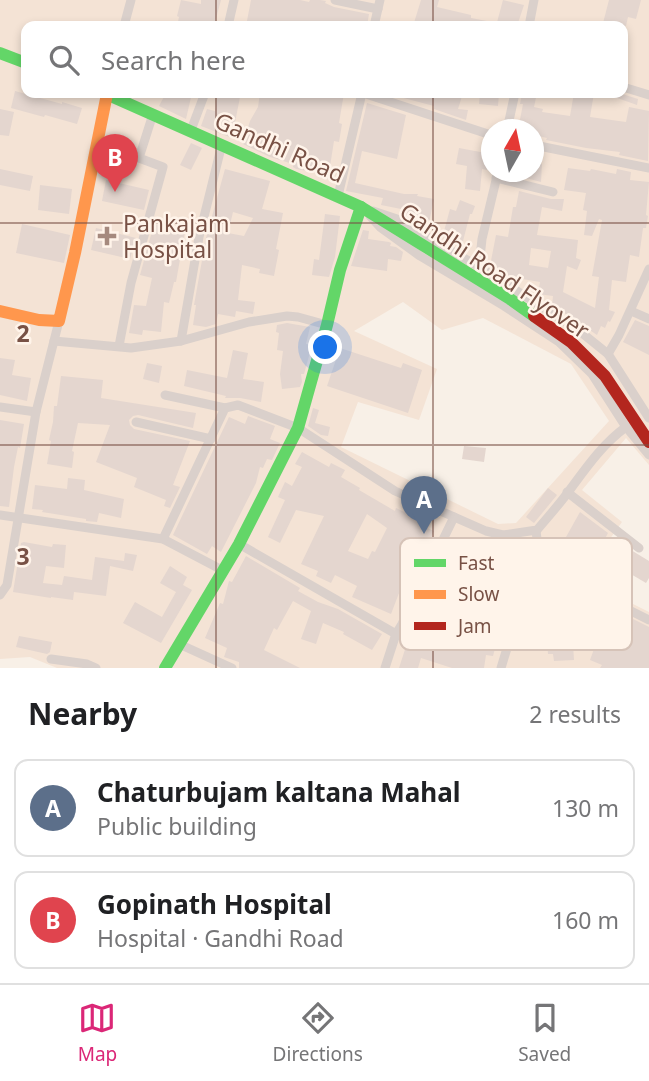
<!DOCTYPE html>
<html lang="en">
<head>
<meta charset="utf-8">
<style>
	:root { --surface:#fff; --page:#f2f2f2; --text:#202124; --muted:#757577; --line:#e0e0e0; --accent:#db2777 }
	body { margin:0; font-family:"Noto Sans",sans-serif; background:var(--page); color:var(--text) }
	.compass { position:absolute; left:481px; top:119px; width:63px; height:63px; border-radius:50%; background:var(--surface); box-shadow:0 4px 10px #0003; rotate:9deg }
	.you { position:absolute; left:326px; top:348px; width:24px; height:24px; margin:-18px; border:5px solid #fff; border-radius:50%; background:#1a73e8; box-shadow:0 0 0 10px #1a73e833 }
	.badge { display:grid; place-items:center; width:46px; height:46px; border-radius:50%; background:var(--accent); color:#fff; font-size:23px; font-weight:700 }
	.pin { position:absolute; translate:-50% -58px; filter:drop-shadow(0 2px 4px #0008) }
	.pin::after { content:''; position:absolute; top:37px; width:24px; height:21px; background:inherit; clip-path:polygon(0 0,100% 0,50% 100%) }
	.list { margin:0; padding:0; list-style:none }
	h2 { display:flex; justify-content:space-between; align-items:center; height:91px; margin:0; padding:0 28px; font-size:30px }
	h2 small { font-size:23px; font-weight:400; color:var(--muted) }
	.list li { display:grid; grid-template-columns:46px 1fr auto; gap:21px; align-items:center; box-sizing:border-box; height:98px; margin:0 14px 14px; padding:0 14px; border:2px solid var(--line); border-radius:14px }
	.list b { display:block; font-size:26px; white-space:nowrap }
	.list p { margin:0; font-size:23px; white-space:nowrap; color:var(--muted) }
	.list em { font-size:23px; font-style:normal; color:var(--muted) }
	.icon { flex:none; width:38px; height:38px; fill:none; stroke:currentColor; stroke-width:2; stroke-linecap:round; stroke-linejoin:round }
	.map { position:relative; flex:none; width:649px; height:668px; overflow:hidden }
	.search { position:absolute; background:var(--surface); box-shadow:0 4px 10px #0003; left:21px; right:21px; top:21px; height:77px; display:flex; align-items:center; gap:18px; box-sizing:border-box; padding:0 24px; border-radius:14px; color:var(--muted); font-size:26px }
	.sheet { height:315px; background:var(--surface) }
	nav { display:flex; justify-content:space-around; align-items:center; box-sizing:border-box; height:98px; border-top:2px solid var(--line); background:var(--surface); font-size:19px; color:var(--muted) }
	nav a { display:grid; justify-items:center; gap:4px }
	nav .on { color:var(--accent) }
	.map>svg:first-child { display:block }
	.residential { fill:#f4e3d5; fill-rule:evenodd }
	.building { fill:#e4d6cf; fill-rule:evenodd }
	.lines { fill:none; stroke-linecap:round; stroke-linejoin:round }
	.street { stroke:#dad0cb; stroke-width:9 }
	.fast { stroke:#63d668; stroke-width:12 }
	.slow { stroke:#ff974d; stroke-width:12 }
	.jam { stroke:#b3261e; stroke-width:12 }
	.grid { fill:none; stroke:#785145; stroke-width:2; stroke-opacity:0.55 }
	.poi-dot { fill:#a5897e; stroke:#fff4ea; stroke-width:2.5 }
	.labels { text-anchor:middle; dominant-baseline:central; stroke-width:5; stroke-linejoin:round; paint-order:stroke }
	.street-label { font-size:23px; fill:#785145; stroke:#fff4ea }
	.poi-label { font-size:23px; fill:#785145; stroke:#fff4ea; text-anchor:start }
	.key { fill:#fff4ea; stroke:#d6c3b8; stroke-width:2 }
	.key-label { font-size:19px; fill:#785145 }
	.grid-label { font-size:23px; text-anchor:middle; font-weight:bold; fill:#785145; stroke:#fff4ea; stroke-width:5; stroke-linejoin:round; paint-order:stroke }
</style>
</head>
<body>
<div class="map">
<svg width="649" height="668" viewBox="0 0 649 668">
	<rect width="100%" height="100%" fill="#f8f0e7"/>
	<path class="residential" d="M0,0H649V465L626,438L582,490L622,522L589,568L613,594L649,612V668H57L30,657L0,659ZM26,26H623V93H26ZM491,130H534V172H491ZM403,302L442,330L483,318L571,364L609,421L516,523L498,524L341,447L358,402L419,420L437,369L354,331Z"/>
	<g class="building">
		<polygon points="181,0 201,4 201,0 221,0 214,26 205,26 195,24 194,26 177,26 179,17 177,16"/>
		<polygon points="251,0 300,0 309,2 310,0 320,0 326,1 325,3 334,7 369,14 367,26 246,26"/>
		<polygon points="421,0 439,0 437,7 471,15 471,18 492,22 492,26 413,26"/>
		<polygon points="503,0 524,5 517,26 496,26"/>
		<polygon points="609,0 641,0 636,19 628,17 626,26 615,26 603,23"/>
		<polygon points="15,91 62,104 62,102 82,108 77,124 45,115 44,117 11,108"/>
		<polygon points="166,93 192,93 186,119 159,106"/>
		<polygon points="218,93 240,97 232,138 201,126 207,109 215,111"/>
		<polygon points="260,93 344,93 339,123 342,124 339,142 334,141 328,179 318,177 319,173 296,169 293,167 293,164 270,157 243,144 250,121 258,107"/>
		<polygon points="396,93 463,93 458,109 468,110 466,120 434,109 434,106 396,96"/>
		<polygon points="480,93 499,93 498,106 479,104"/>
		<polygon points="522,93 537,93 534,107 543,109 542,112 570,116 574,93 594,93 590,117 626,122 629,107 649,111 648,161 619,155 620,152 586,148 546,140 547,138 534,135 534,130 518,130 523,104 520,104"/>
		<polygon points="606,93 619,93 638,99 637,105 606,94"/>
		<polygon points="367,103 406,115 397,159 362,151 355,183 404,194 418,194 417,196 434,199 429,223 418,221 418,219 408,218 401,213 401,209 381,205 383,198 346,191"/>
		<polygon points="0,109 14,112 9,136 0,135"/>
		<polygon points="191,143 202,148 191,170 180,165"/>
		<polygon points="459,148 491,154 487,170 482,169 480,191 465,189 467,166 456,164"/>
		<polygon points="534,163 542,164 541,182 522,177 523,172 534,172"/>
		<path d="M568,168L590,171L591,169L616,174L617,169L631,172L630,180L649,182L646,215L648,216L646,228H643L639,257L630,255L626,282L612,280L609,310L615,312L610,322L608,321L605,328L601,326L597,335L563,312L565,309H558L552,305L553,296L538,294L540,282L517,278L516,282L508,277V274L500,272L490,266L496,235L508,237L513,207H516L519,191L551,199H564L562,211L542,207L537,235L578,240L576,258L581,260L577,270L567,266L563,292L595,308L599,277L592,276L602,220L599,219L592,236L584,235L587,211L583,210L586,193L564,190ZM531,248L551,251L548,268L529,265Z"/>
		<polygon points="0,169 33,176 30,191 0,185"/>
		<path d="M225,169L270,181L262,209L283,213L276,249L279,250L274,276L259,273L260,269L242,265L238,300L255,302L253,314L236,311L235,317L218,314L216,324L206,327L193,325L196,305H194L206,238ZM233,212L253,218L244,236L228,233Z"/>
		<polygon points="106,180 149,190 144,210 102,201"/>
		<polygon points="40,185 72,189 69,214 38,210"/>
		<polygon points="460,200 475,206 472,214 470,214 463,241 443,235 450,209 456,211"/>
		<polygon points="325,214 340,216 335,257 329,277 312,275 314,259 319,260"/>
		<polygon points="22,224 70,235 64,263 16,253"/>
		<polygon points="154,224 185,231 176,282 174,282 169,303 164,302 161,332 143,330 142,335 129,333 134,305 146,306 152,278 140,275"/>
		<polygon points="96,228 136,238 130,259 91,250"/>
		<polygon points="363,230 369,231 368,239 389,242 391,243 390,246 396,247 403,252 401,261 388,259 387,271 351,266"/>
		<polygon points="635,320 649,326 649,355 623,342"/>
		<polygon points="287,323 310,327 306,344 312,345 304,374 301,374 302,382 300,387 282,389 280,374 283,351 277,350 279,333 276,332 277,325"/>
		<polygon points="340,348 401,368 403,363 422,370 408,413 327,386"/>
		<polygon points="233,350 248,353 243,379 264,382 261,402 240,398 225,398 226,396 184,386 187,370 227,378"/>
		<polygon points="0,358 15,360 12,375 31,378 27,401 0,395"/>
		<polygon points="147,363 162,366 159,383 143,379"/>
		<polygon points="61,376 103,380 101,398 196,413 193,428 138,415 133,416 129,420 130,425 134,429 190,441 173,485 180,487 170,508 164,506 166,500 134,487 137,478 96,462 110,425 78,423 72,451 74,452 72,468 47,464 51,441 49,440 53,422 54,406 57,406"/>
		<polygon points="313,408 319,410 315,423 330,427 328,436 321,435 308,426"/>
		<polygon points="248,416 275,426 270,439 280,443 272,460 267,459 263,468 260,467 256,483 221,552 212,546 207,554 173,535 229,417 245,424"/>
		<polygon points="0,420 24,424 20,448 18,447 14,467 9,507 0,506"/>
		<polygon points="464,446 486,448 484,462 462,459"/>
		<path d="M302,452L329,467L331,463L345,470L341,477L360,488L359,490L395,511L396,508L414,517L429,522L427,528L434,531L420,565L414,563L408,581L404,580L391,614L352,597L357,586L335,575L331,583L316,576L318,571L301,564L324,516L296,510L280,543L268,537L285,500L278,497L285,482L292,486L302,467L295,464ZM367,514L387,528L375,552L372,551L368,559L348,551Z"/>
		<polygon points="68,478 85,480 84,490 124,499 121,518 99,513 97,522 86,521 86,519 42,512 43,510 32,509 35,485 67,489"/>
		<polygon points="548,488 557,495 534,523 526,517"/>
		<polygon points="580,512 608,533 595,557 587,553 583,561 573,551 561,546"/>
		<polygon points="489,539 530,546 527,559 522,558 514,595 511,605 507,604 493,656 486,655 484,668 452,668 421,658 418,668 399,668 410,634 452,648 457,631 420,614 425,604 438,610 441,594 476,601"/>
		<polygon points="24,542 52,547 53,544 66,545 64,568 46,566 43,583 62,585 64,576 92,580 95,557 124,561 125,553 137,555 133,571 110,566 106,596 74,592 73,600 51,597 51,598 13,592 21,543"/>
		<polygon points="626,547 649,561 649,578 646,583 624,570 623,572 614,567"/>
		<polygon points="246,556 300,588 298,591 318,602 338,609 382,634 372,650 343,634 344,632 323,623 316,644 301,639 311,611 293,601 277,630 274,628 264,650 300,668 239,668 239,662 224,657 227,648 205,638 220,603 223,604 229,581 232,582"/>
		<polygon points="170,566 187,577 183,585 192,590 161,643 123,623 135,602 162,617 176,592 160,583"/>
		<polygon points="578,600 603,604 649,627 649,668 600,668 602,665 590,660 601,630 574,625"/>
		<polygon points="580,628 581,643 573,644 574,660 554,661 553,654 548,654 546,630"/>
		<polygon points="19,636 52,642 50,652 47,654 16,647"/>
	</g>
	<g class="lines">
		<g class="street">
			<polyline points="335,0 378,9"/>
			<polyline points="124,26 131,0"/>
			<polyline points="228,26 234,0"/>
			<polyline points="374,26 380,0"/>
			<polyline points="529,26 534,0"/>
			<polyline points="623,87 649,95"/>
			<polyline points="363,93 491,135"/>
			<polyline points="191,130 205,93"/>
			<polyline points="507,130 515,93"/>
			<polyline points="534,145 649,168"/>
			<polyline points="496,178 553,192"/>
			<polyline points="338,196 362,93"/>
			<polyline points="373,211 397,219 479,267 577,329 608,354 649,418"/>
			<polyline points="370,216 380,227 420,256 504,306 559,342 592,374 626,427 649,455"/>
			<polyline points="479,267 482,239 498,172"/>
			<polyline points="631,311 649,319"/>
			<polyline points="54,341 131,348 181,341 249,322 287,316 298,317 327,325"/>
			<polyline points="181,341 199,237 222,144"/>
			<polyline points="119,346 131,283 163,167 139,158 153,114"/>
			<polyline points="608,354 619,335 649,269"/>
			<polyline points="165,395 225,408"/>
			<polyline points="0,407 36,412"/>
			<polyline points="136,422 211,439"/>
			<polyline points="567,492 639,548"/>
			<polyline points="0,515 163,539 224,571"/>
			<path d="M163,539L225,408L238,405L298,428L395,491L486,531L503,535L537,530C547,518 557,507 566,495C584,471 601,445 626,427"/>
			<polyline points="239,544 396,634 402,624 454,517"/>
			<polyline points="538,544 568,556 609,600 649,620"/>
			<polyline points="0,595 7,585 36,412 59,321"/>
			<polyline points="179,644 232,668"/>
			<polyline points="51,659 87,664 96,668"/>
			<polyline points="385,668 396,634"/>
			<polyline points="501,668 538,546 536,531"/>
		</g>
		<g class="fast">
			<polyline points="0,53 26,63"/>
			<polyline points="104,93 361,207 510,299 534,316"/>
			<polyline points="165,668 239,544 298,428 327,325 340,270 361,207"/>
		</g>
		<polyline class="slow" points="0,311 39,320 59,321 75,253 107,94"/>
		<polyline class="jam" points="534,316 571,342 605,376 649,442"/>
	</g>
	<path class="grid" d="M216,0V26M433,0V26M216,93V668M433,93V668M0,223H649M0,445H649"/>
	<path class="poi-dot" d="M103.5 225.5h7v7h7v7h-7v7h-7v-7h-7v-7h7z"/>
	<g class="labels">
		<g class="street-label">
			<text transform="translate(280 147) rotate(24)">Gandhi Road</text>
			<text transform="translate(495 270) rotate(34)">Gandhi Road Flyover</text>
		</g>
		<g class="poi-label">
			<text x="123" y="223">Pankajam<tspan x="123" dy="26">Hospital</tspan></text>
		</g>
	</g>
	<rect x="400" y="538" width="232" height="112" rx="10" class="key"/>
	<rect x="414" y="559" width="32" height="8" fill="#63d668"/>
	<rect x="414" y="590" width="32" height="9" fill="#ff974d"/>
	<rect x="414" y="622" width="32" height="8" fill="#b3261e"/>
	<g class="key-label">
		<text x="458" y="570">Fast</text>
		<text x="458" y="601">Slow</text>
		<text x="458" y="633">Jam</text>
	</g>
	<g class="grid-label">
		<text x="23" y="342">2</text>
		<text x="23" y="565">3</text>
	</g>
</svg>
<svg class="compass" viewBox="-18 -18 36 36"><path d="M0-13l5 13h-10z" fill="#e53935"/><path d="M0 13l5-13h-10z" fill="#757577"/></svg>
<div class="you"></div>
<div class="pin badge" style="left:424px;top:534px;background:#5c6f8a">A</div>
<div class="pin badge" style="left:115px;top:192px;background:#e0444e">B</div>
<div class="search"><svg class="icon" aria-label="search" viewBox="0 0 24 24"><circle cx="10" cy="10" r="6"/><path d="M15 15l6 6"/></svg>Search here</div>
</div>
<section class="sheet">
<h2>Nearby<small>2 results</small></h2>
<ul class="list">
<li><span class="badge" style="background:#5c6f8a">A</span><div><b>Chaturbujam kaltana Mahal</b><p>Public building</p></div><em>130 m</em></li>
<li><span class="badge" style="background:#e0444e">B</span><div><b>Gopinath Hospital</b><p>Hospital · Gandhi Road</p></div><em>160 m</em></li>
</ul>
</section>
<nav>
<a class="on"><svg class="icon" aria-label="map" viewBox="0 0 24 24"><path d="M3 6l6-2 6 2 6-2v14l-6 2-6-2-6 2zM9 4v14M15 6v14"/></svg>Map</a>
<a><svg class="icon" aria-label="directions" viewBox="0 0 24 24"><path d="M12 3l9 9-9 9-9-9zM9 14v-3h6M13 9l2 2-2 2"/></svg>Directions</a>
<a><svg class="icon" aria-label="saved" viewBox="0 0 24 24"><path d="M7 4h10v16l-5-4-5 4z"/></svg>Saved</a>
</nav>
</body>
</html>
